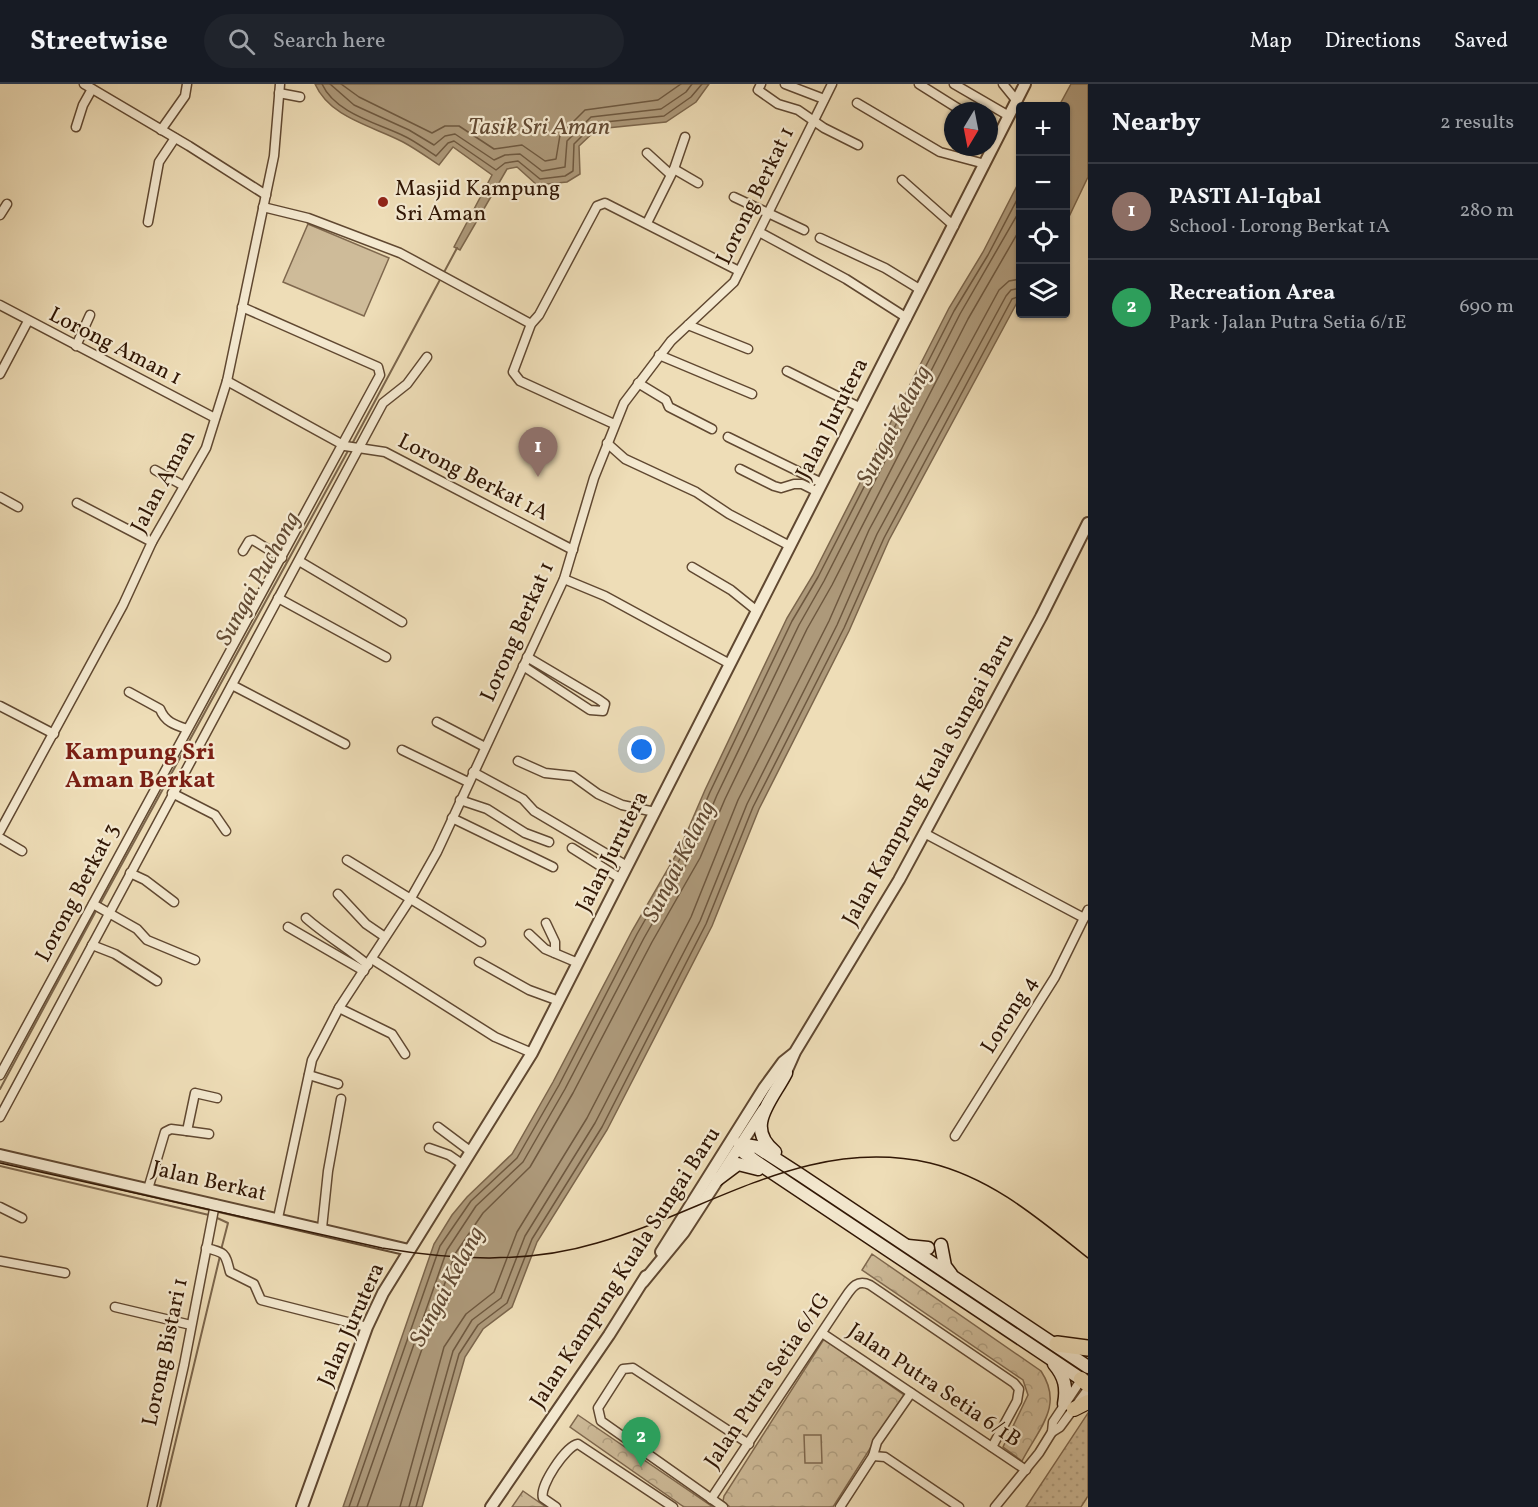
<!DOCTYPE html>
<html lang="en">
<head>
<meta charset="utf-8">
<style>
	:root { --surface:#171b24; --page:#20242c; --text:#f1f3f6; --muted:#9ea1a6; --line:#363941; --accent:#8c9099 }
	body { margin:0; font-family:Vollkorn,serif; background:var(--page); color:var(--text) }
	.controls { position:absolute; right:18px; top:18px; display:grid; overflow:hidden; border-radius:6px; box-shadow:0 2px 4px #0004 }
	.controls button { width:54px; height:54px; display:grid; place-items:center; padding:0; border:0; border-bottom:2px solid var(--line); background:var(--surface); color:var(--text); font:30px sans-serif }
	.compass { position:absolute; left:944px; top:18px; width:54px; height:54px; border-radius:50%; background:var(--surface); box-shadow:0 2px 4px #0004; rotate:190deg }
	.you { position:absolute; left:642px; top:666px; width:21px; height:21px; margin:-15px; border:4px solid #fff; border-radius:50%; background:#1a73e8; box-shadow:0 0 0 9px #1a73e833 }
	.badge { display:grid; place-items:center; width:39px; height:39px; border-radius:50%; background:var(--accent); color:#fff; font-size:20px; font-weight:700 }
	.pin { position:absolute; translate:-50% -50px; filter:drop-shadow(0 2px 3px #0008) }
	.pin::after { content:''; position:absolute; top:32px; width:21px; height:18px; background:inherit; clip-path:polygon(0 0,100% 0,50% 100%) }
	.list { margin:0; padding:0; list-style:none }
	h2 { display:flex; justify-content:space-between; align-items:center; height:78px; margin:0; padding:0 24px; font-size:26px }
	h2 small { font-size:20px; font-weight:400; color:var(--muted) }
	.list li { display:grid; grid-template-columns:39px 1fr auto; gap:18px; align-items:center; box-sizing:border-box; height:96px; padding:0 24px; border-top:2px solid var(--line) }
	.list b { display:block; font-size:22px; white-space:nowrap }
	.list p { margin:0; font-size:20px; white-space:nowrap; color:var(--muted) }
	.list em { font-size:20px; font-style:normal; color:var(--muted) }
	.icon { flex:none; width:33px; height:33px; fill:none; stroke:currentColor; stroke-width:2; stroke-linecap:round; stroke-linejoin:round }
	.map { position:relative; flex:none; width:1088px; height:1423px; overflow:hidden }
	header { display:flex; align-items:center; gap:36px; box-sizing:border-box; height:84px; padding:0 30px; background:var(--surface); border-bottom:2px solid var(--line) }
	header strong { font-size:28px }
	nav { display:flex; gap:33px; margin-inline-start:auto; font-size:21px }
	.search { width:420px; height:54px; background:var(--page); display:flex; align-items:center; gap:15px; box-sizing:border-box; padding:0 21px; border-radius:33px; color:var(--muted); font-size:22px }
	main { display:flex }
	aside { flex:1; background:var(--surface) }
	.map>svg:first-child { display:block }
	.grass { fill:url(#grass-dots); stroke:#7f684e; stroke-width:1.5 }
	.park { fill:url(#park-crowns); stroke:#7f684e; stroke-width:1.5 }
	.garden { fill:#cebb99; stroke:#7f684e; stroke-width:1.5 }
	.water { fill:#ad997a; stroke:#7b654b; stroke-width:1.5 }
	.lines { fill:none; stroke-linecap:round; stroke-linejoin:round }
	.shore { stroke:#6e583f; stroke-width:1.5 }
	.stream { stroke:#7b654b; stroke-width:2 }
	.minor-casing { stroke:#604831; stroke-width:11 }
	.tertiary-casing { stroke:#604831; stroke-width:14 }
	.secondary-casing { stroke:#301604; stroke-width:15 }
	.primary-casing { stroke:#301604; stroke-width:16 }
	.motorway-casing { stroke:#301604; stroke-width:18 }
	.minor { stroke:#f4e9d0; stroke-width:8 }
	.tertiary { stroke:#f4e9d0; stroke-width:10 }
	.secondary { stroke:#f4e9d0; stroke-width:12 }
	.primary { stroke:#eeddb7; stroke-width:14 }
	.motorway { stroke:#eeddb7; stroke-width:15 }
	.tram { stroke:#301604; stroke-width:1.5 }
	.poi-dot { fill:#8f2418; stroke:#f4e9d0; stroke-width:2 }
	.labels { text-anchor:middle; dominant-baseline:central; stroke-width:4.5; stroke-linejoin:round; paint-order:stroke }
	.poi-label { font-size:22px; fill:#301604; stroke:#f4e9d0; text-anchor:start }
	.street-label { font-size:22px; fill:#301604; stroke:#f4e9d0 }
	.water-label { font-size:24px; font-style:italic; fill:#624a33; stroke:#f4e9d0 }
	.neighbourhood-label { font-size:24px; font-weight:bold; fill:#7a1f14; stroke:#f4e9d0 }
</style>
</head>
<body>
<header>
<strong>Streetwise</strong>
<div class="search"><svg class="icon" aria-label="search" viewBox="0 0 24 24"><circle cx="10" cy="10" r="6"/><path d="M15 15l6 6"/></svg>Search here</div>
<nav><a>Map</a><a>Directions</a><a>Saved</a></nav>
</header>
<main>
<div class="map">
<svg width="1088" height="1423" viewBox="0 0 1088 1423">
	<defs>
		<pattern id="grass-dots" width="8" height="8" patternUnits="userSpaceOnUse" patternTransform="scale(1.5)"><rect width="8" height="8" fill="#cebb99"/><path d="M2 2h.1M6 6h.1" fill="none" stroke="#b1a082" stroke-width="1.8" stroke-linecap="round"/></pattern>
		<pattern id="park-crowns" width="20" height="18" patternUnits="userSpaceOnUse" patternTransform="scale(1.5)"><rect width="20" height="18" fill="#cebb99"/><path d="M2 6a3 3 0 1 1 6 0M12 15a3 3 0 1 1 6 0" fill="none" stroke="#b1a082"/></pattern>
	</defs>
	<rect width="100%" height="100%" fill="#eeddb7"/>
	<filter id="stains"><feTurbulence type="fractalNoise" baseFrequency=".00333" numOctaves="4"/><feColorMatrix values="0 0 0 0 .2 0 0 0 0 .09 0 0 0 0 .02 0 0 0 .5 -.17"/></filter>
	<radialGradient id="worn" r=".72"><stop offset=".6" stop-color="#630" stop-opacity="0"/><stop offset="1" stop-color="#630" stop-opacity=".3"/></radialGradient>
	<polygon class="grass" points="1088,1329 1088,1412 1081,1423 1026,1423"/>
	<g class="park">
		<path d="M872,1170L1041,1287C1064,1322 1039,1344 1022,1377L1003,1363L1028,1311L1023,1296L862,1186Z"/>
		<polygon points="824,1255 904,1311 833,1423 730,1423 723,1417 724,1412"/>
		<polygon points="578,1331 713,1423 684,1423 570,1343"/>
		<polygon points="523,1407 546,1423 512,1423"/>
	</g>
	<g class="garden">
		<polygon points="308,140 389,174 364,232 283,198"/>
		<polygon points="804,1351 821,1351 822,1379 805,1379"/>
	</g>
	<g class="water">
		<path d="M315,0H709L696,18L666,38L597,45L579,62L580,90L567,98L537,101L517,83L507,85L460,166L454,163L492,91L453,63L439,81C427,73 416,65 403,58C373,42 330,34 315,0Z"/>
		<polygon points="1071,0 1088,0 1088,93 1066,139 1066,22 1059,22"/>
		<polygon points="1020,96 1020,213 889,456 849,547 759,725 712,842 607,1046 537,1158 512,1223 483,1245 465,1273 422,1423 343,1423 434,1160 452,1131 467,1113 512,1070 553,998 632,847 680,764 705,706 787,534 813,491 949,224 983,168"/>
	</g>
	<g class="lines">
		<g class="shore">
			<path d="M322,0C335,29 377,39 404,52C415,57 425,65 436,72L448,59L454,57L496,86L505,79L518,77L540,95L565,92L573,87L574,60L595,39L664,32L691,13L702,0"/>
			<polyline points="330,0 354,21 409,46 434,61 445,52 455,50 494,76 505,71 520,70 542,87 565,83 567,57 591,33 661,25 686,8 692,0"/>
			<polyline points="341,0 359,13 432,49 445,42 459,42 494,65 522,61 545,77 556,75 560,51 585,26 658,16 681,0"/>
			<polyline points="349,1423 440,1162 471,1117 517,1074 559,1001 637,850 685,766 710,708 792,537 818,493 954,227 988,171 1020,110"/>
			<polyline points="357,1423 447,1166 476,1122 523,1078 565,1005 644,854 692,770 717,711 799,541 824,497 960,230 1020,126"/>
			<polyline points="367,1423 455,1170 483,1129 530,1083 573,1009 652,858 700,774 725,715 807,545 832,501 968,235 1020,145"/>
			<polyline points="400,1423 444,1263 466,1230 494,1208 517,1148 587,1034 691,833 738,716 829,537 869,446 999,206 1009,197 1020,195"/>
			<polyline points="409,1423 453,1267 472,1236 501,1214 525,1152 595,1039 700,837 747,720 837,541 877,450 1006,212 1011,206 1020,204"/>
			<polyline points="416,1423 459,1270 478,1241 507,1219 532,1155 602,1043 706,840 753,723 844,544 884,454 1012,215 1020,212"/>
		</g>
		<g class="stream">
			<polyline points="352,360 457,164"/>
			<polyline points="100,820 349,365"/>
			<polyline points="0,1005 97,825"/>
			<polyline points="0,1082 209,1131"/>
			<polyline points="215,1133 228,1139 221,1166"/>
			<polyline points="160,1423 220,1172"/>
		</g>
		<g class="minor-casing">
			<g id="minor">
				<polyline points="84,0 189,62 266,111"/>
				<polyline points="761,0 758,6 778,20 798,26 824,44 858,61"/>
				<polyline points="785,0 824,15"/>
				<polyline points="919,0 962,27"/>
				<polyline points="954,0 1009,32"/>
				<polyline points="1003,0 1016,16"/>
				<polyline points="279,9 300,13"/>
				<polyline points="857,19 940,68 985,80"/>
				<polyline points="76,43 83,21 92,5"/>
				<polyline points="989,43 1000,50"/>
				<polyline points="161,46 185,12 187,0"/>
				<polyline points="647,69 670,90"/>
				<polyline points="674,85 698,99"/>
				<polyline points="902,96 954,142"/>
				<polyline points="734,113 804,146"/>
				<polyline points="263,123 308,134 400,169 531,240"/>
				<polyline points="0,131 7,120"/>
				<polyline points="148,138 159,78 175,54"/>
				<polyline points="647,139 674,85 685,53"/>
				<polyline points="759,148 846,195 907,234"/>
				<polyline points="820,154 885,184 921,206"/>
				<polyline points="0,221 215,334"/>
				<polyline points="688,241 748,265"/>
				<polyline points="76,262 90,231"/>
				<polyline points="659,271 752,310"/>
				<polyline points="787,287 861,324"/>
				<polyline points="0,290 28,237"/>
				<polyline points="227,297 345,362 385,368 573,466"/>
				<polyline points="638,299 666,316 669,323 712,345"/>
				<polyline points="614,340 520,297 513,288 531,240 539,231 597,122 605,119 739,187"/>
				<polyline points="728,353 822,399"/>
				<polyline points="607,359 625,375 696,408 729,430 790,462"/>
				<polyline points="740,385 774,402 781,404 794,400 802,400 818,408"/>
				<polyline points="155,386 184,402"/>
				<polyline points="0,413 18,423"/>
				<polyline points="77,419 152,458"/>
				<polyline points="243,467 249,457 253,456 282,474"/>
				<polyline points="299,477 402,538"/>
				<polyline points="692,483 731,506 757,527"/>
				<polyline points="564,495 605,512 730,580"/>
				<polyline points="278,514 386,573"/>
				<polyline points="523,582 590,626 603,627 605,620 598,615 527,573"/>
				<polyline points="232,601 345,660"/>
				<path d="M129,608L160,625C165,638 175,641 187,645"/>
				<polyline points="0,622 54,650"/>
				<polyline points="437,638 485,663"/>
				<polyline points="402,666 468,698"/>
				<polyline points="518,677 545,689 573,692 598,710 622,721 655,728"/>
				<polyline points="473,688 523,715 534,727 627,782"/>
				<polyline points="172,709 215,731 226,747"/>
				<polyline points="460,716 487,725 525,749 549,758"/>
				<polyline points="452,734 553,783"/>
				<polyline points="0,747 123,521 152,458 206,364 227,297 274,72 280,0"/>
				<polyline points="924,749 1084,834"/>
				<polyline points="0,754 22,767"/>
				<polyline points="572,764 621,795"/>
				<polyline points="347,776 481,858"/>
				<polyline points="130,789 145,796 174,818"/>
				<polyline points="338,810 366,840 385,853"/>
				<polyline points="93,820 137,845 147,856 195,876"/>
				<path d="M306,834C325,851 348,864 368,881"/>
				<polyline points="546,839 555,858 555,869"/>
				<polyline points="288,843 364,887"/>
				<polyline points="529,850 545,865 578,879"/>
				<polyline points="92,861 115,870 157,897"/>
				<polyline points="372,875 495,953 532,969"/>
				<polyline points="479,878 529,906 559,917"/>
				<polyline points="339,924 392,950 405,970"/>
				<polyline points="0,991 380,291 378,283 242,223"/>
				<polyline points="309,991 338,1000"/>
				<polyline points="0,1033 383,319 407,300 427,273"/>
				<polyline points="438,1043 470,1067"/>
				<polyline points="187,1047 209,1050"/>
				<polyline points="955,1052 1055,893 1088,826"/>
				<polyline points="429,1064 449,1071 462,1080"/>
				<polyline points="148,1105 165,1048 171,1045 187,1047 195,1009 217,1014"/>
				<polyline points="0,1123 22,1134"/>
				<polyline points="278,1134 312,976 339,924 411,814 437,768 564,495 594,394 624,319 671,257 734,198 832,0"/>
				<polyline points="322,1144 328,1087 341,1015"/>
				<path d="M206,1164C226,1169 225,1169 230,1188L254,1200L261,1216L367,1243"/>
				<polyline points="0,1177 65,1189"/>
				<polyline points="115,1223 191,1241"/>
				<polyline points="822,1249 1026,1386"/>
				<polyline points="1052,1348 1060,1343 1088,1305"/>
				<polyline points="873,1372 885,1373 959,1423"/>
				<path d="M711,1415L842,1218C850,1207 855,1194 870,1201L1014,1299L1019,1305L1017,1317L992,1363"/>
				<polyline points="152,1423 184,1281 215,1120"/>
				<path d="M556,1423L543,1414C539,1402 566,1362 578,1360L673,1423"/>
				<polyline points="723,1423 601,1337 598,1324 623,1285 633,1284 749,1360"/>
				<polyline points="840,1423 873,1372 877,1358 911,1309"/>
				<polyline points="995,1423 1039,1369 1052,1348 1053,1338 1083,1293"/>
			</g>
		</g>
		<g class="tertiary-casing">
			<g id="tertiary">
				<polyline points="783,995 795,968 899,796 1041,533 1088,439"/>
				<polyline points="0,1071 409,1166"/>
				<polyline points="661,1168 764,1004 783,978 793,970"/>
				<polyline points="643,1198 684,1148 763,1026"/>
				<polyline points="302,1423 367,1243 383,1209 532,969 1025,0"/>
				<polyline points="491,1423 609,1251 646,1192"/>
			</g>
		</g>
		<g class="secondary-casing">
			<g id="secondary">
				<path d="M775,1068C744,1043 771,1018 786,989"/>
				<polyline points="718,1095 738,1080 758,1085"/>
				<polyline points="941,1161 945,1182 951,1190"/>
				<polyline points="908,1162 928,1164"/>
				<path d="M1054,1280C1065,1293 1067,1304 1064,1320"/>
				<polyline points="1081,1295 755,1077 742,1067 740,1060 757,1063 799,1090 1088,1283"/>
			</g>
		</g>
		<g class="primary-casing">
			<g id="primary">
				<polyline points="1081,1295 1088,1301"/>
				<polyline points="1074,1325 1088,1318"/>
			</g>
		</g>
		<g class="motorway-casing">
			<polyline id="motorway" points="1057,1260 1088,1264"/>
		</g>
		<use href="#minor" class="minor"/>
		<use href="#tertiary" class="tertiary"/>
		<use href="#secondary" class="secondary"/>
		<use href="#primary" class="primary"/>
		<use href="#motorway" class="motorway"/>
		<path class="tram" d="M0,1079L382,1164C453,1176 527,1180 597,1159C710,1127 807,1051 930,1079C992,1094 1039,1135 1088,1174"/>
	</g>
	<circle class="poi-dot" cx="383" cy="118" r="6"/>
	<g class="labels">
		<g class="poi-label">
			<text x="395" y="105">Masjid Kampung<tspan x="395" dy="25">Sri Aman</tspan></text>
		</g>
		<g class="street-label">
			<text transform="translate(756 112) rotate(-64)">Lorong Berkat 1</text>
			<text transform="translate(115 263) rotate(27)">Lorong Aman 1</text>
			<text transform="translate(833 335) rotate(-63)">Jalan Jurutera</text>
			<text transform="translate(473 394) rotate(27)">Lorong Berkat 1A</text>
			<text transform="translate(164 398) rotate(-62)">Jalan Aman</text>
			<text transform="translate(518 548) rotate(-66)">Lorong Berkat 1</text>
			<text transform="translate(929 696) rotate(-61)">Jalan Kampung Kuala Sungai Baru</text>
			<text transform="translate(613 768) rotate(-63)">Jalan Jurutera</text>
			<text transform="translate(78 809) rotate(-62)">Lorong Berkat 3</text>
			<text transform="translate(1010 931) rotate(-58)">Lorong 4</text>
			<text transform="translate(209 1098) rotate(13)">Jalan Berkat</text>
			<text transform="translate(626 1184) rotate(-57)">Jalan Kampung Kuala Sungai Baru</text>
			<text transform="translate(352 1241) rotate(-66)">Jalan Jurutera</text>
			<text transform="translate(166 1268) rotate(-78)">Lorong Bistari 1</text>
			<text transform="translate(768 1297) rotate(-56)">Jalan Putra Setia 6/1G</text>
			<text transform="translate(934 1302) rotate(34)">Jalan Putra Setia 6/1B</text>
		</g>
		<g class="water-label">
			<text x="539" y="44">Tasik Sri Aman</text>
			<text transform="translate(895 342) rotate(-62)">Sungai Kelang</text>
			<text transform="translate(259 495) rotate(-61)">Sungai Puchong</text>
			<text transform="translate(680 778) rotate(-63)">Sungai Kelang</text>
			<text transform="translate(448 1203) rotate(-62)">Sungai Kelang</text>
		</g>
		<g class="neighbourhood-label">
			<text x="140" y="669">Kampung Sri<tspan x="140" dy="28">Aman Berkat</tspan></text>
		</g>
	</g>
	<rect width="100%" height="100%" filter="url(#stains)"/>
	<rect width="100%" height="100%" fill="url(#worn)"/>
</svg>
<div class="controls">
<button>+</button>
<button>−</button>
<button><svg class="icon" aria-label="locate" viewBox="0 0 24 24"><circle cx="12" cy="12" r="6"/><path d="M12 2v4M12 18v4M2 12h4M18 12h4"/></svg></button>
<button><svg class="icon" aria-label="layers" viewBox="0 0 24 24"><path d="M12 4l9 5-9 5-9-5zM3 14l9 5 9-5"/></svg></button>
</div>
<svg class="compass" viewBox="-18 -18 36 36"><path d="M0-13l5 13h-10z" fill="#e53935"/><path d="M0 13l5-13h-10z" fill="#9ea1a6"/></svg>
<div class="you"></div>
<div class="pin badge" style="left:538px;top:393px;background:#8d6e63">1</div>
<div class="pin badge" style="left:641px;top:1383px;background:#2e9e5b">2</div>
</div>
<aside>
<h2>Nearby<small>2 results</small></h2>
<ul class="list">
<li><span class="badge" style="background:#8d6e63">1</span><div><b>PASTI Al-Iqbal</b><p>School · Lorong Berkat 1A</p></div><em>280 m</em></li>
<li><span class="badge" style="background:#2e9e5b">2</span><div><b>Recreation Area</b><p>Park · Jalan Putra Setia 6/1E</p></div><em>690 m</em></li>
</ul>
</aside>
</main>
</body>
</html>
